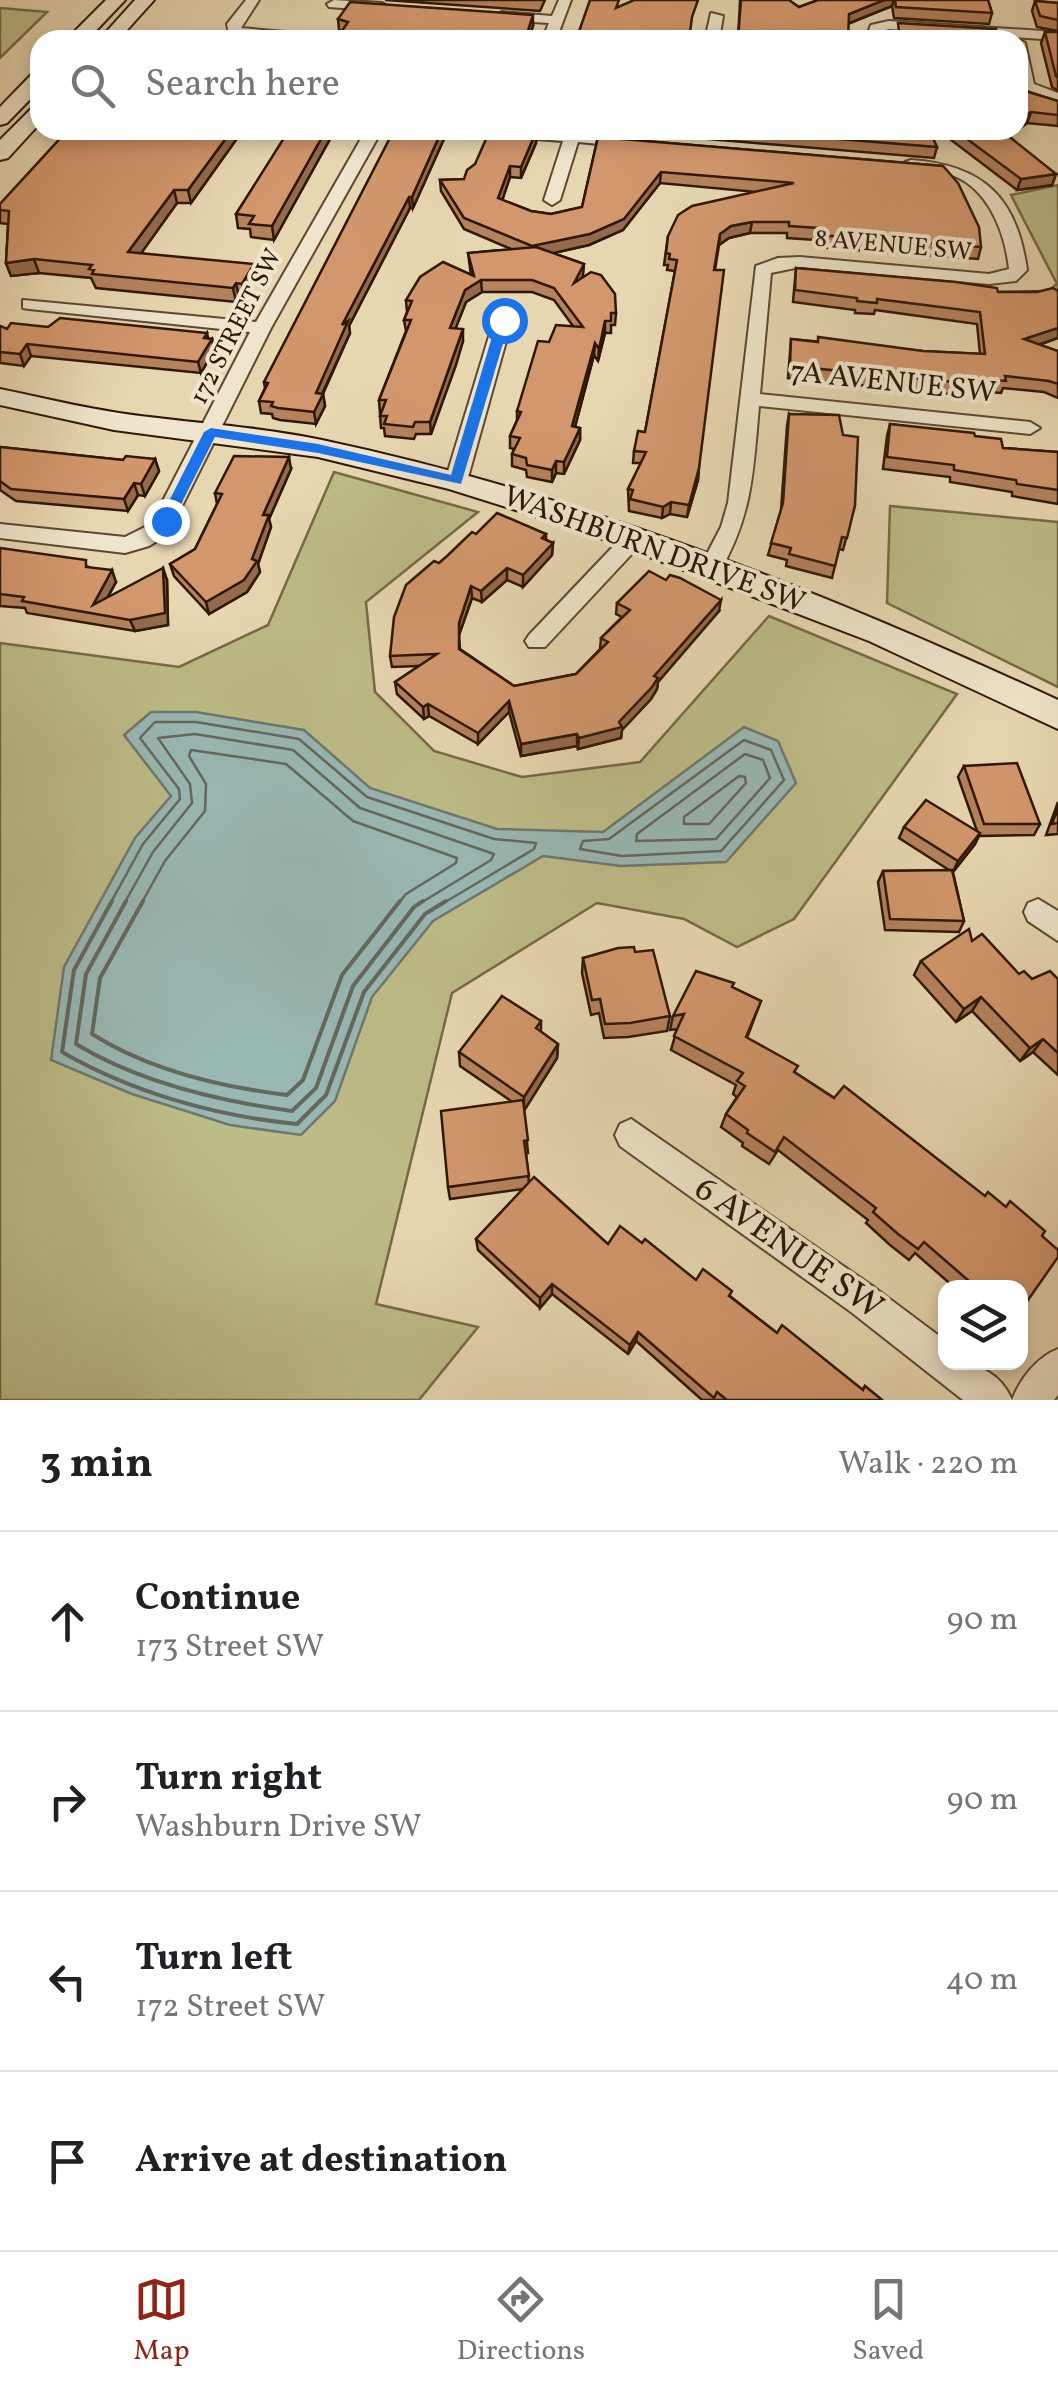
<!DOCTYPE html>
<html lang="en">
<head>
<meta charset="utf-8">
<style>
	:root { --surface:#fff; --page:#f6f6f6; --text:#202124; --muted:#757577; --line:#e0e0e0; --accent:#8f2418 }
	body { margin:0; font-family:Vollkorn,serif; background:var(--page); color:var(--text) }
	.controls { position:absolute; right:30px; bottom:30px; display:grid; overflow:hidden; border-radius:20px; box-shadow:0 5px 15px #0003 }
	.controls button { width:90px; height:90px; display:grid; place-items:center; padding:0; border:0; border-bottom:2px solid var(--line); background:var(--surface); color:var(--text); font:50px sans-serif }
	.stop { position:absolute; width:30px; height:30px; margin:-22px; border:8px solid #1a73e8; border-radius:50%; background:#fff }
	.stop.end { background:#1a73e8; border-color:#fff; box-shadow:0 2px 10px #0008 }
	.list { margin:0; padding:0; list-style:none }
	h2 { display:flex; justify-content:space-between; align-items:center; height:130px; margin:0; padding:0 40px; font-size:42px }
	h2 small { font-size:32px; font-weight:400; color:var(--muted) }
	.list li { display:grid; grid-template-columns:65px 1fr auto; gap:30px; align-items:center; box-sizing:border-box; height:180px; padding:0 40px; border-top:2px solid var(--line) }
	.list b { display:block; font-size:38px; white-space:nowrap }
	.list p { margin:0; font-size:32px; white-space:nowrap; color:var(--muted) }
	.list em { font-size:32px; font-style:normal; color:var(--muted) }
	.icon { flex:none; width:55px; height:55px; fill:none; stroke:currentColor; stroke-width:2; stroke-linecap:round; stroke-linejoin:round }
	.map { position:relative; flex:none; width:1058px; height:1400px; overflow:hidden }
	.search { position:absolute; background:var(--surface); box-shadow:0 5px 15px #0003; left:30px; right:30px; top:30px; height:110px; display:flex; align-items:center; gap:25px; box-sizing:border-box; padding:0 35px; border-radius:30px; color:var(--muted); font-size:38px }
	.sheet { height:850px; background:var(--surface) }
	nav { display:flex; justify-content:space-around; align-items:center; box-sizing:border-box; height:140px; border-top:2px solid var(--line); background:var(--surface); font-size:28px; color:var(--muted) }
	nav a { display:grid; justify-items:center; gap:5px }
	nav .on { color:var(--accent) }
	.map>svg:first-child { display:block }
	.green { fill:#bcbc87; stroke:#766a47; stroke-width:2.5 }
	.water { fill:#99b8b4; stroke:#6f786f; stroke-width:2.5 }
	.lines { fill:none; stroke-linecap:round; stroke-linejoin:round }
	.shore-far1 { stroke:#64685e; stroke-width:2.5 }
	.shore { stroke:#64685e; stroke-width:4 }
	.street-casing { stroke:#5d4732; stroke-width:4 }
	.secondary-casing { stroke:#2f1707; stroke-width:4 }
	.street { fill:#efe5cc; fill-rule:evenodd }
	.secondary { fill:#efe5cc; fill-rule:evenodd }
	.wall { fill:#b5825e; stroke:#2f1707; stroke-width:2.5 }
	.shaded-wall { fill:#936a4c; stroke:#2f1707; stroke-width:2.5 }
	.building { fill:#d2976d; stroke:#2f1707; stroke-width:2.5 }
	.route { fill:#1a73e8 }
	.labels { text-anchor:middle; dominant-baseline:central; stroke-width:8; stroke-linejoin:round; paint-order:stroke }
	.far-street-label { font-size:25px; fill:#2f1707; stroke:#efe5cc }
	.street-label { font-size:30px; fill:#2f1707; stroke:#efe5cc }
	.near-street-label { font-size:35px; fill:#2f1707; stroke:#efe5cc }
</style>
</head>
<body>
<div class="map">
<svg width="1058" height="1400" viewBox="0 0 1058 1400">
	<rect width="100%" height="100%" fill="#e7d7b1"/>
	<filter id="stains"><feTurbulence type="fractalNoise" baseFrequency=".002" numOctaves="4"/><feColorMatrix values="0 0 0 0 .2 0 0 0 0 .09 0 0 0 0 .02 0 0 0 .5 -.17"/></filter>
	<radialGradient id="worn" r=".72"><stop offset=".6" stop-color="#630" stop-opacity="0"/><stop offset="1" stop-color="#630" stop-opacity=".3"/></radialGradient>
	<g class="green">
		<polygon points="0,8 47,12 0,58"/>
		<polygon points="1058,185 1058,303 1044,294 1057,284 1011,195"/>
		<polygon points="334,472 478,512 366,602 375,692 434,751 522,777 640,762 769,616 957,694 794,919 737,947 684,919 597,903 452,993 376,1304 478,1327 419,1400 0,1400 0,643 179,667 268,625"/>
		<polygon points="890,506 1058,522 1058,687 887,603"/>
	</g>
	<polygon class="water" points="151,712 196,712 304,730 370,788 497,829 603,832 744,727 778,741 796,783 726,862 621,866 543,856 433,921 372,997 335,1101 301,1135 230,1125 132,1094 51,1060 64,967 135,838 171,796 124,735"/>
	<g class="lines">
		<g class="shore-far1">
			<polygon points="744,740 771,750 784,780 721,851 622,856 580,849 583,841 609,839"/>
			<polygon points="745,754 763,760 770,778 716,839 636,841 637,834"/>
			<polygon points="739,776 745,777 746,783 709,824 684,824 684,817"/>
			<polyline points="110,904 143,844 180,799 179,789 140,738 155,722 196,722 299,739 367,797 494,839 536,843 534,849 442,904"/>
			<polyline points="124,904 153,852 192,803 190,784 158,738 195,734 293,750 360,808 494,854 491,860 419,904"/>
			<polyline points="141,904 165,861 205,811 206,784 189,756 191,750 286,764 353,821 457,858 456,863 406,894 398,904"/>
		</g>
		<g class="shore">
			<path d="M112,901L74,970L62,1052C133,1093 216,1116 297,1124L326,1095L364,992L425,914L446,901"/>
			<path d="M126,901L86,974L76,1044C140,1083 218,1101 292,1111L316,1088L353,986L414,907L423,901"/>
			<path d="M143,901L100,978L92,1034C149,1070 220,1087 287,1095L303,1080L342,975L400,901"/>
		</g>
		<g class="street-casing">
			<g id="street">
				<polygon points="246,0 259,0 241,28 329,36 336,40 229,34 227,24"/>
				<polygon points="334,0 382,3 389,7 382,11 329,7 327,4"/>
				<polygon points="559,0 571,0 556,40 542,40 549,23 502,20 495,16 502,12 552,16"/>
				<polygon points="711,13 723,16 719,40 705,40"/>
				<polygon points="889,21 1058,32 1058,40 889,29 882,31 879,40 865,40 871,25"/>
				<polygon points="1018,39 1025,43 1034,84 1058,93 1058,102 1020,87 1018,40 1014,40"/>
				<polygon points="366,130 382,130 271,328 168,534 149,546 125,553 0,538 0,524 125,537 151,524 250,332 29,309 23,308 23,300 256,322"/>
				<polygon points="474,130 539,130 632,137 640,142 632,147 578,142 560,200 552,205 544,200 563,141 482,135"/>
				<path d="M911,160C983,165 1017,197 1027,270L1016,281L989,284L800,267L771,273L760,394L1030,422L1040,428L1030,434L759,406C753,473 753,514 718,575H702L699,569L721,527L728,503L756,266L778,258L800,257L989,274L1009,269C1005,231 987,184 946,173C933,169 919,171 905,168V162Z"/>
				<polygon points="503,314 512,320 467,481 456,488 448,486 445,481 494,320"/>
				<polygon points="633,531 641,534 644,539 641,544 545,647 529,647 525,641 529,635 625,534"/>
				<polygon points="1038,899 1058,911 1058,941 1028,921 1024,912 1028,903"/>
				<path d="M631,1119L875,1288L946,1341V1362C974,1362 1000,1371 1012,1400C1020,1379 1037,1357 1058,1349V1395L1054,1400H963L851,1312L620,1146L615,1135L620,1124Z"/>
			</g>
		</g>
		<g class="secondary-casing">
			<g id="secondary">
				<polygon points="106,0 125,0 87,40 66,40"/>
				<polygon points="135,0 154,0 118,40 99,40"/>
				<polygon points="40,71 40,89 7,123 0,125 0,107 33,73"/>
				<polygon points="40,105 40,123 8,158 0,160 0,140 33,107"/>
				<path d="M0,389C39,397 79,407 119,413C186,423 256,426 322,440C577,494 822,591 1058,700V729L869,641L576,529L449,489L318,457L114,430L0,405Z"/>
			</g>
		</g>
		<use href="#street" class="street"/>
		<use href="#secondary" class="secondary"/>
	</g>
	<g class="wall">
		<polygon points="385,0 545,0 540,11"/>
		<polygon points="740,0 799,7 818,0 988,0 992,13 989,24 894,18 892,6 848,24 738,40"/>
		<polygon points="1035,1 1058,3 1058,31 1037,27 1032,11"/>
		<polygon points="338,19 533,26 528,40 336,40 342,31 339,30"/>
		<polygon points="1045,32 1058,32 1058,91 1052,87 1041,43"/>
		<polygon points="1018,87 1022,90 1058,101 1058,126 1027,123 1015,132 1012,130 1018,130"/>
		<polygon points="68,130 243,130 191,203 177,203 141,253 257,278 245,298 239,297 236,302 96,288 91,278 39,273 11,276 6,263 8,224 0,223 0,204"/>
		<polygon points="288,130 335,130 274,240 251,237 250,229 238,228 236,214 282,143"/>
		<polygon points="448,130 413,208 410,208 349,326 350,333 323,394 325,406 316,424 280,420 273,418 272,414 261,413 259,401 265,388 264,382"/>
		<polygon points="602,130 929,130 937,147 934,158"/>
		<polygon points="938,130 990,130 1056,174 1052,185 1017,190"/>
		<polygon points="536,132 536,143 521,178 510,177 502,200 531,211 551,214 582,207 598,137 943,166 981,247 978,259 816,247 816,240 787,238 787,233 750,233 729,238 719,245 715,270 698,480 687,517 670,514 662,518 629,511 628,489 641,463 633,463 634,451 645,432 675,271 667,270 668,265 664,265 668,236 757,192 660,183 623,230 589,245 553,253 584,264 582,277 616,313 615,325 611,325 611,333 605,333 598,361 594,355 575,427 580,428 580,440 564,474 556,473 552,482 527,477 526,470 512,466 512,454 514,449 510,448 510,436 517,420 517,411 549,342 573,326 554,300 532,292 482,292 466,302 455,329 463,341 431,434 416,434 414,439 385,436 384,428 381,428 379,400 406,331 404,320 407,312 406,300 471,275 468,253 511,249 464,229 441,191 440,180 464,179"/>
		<polygon points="796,268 998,292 1058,291 1058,338 1039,345 1058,351 1058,398 1044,392 1003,388 1001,393 964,390 962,395 788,378 791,339 923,351 980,354 977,324 875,310 874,314 855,313 855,310 793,302"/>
		<polygon points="0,326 7,329 48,327 212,339 214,350 201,373 31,356 24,366 0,363"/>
		<polygon points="789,414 855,505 843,550 839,549 832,578 786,566 787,560 768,555 781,510 787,426"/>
		<polygon points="890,424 975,436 1003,448 1058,452 1058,504 1012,496 1012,492 950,482 950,477 883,469 887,436"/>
		<polygon points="0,447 123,460 155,459 159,471 145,496 138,495 128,511 16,501 0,490"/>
		<polygon points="291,469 269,519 271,527 258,564 260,572 247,592 209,614 174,576 170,564 195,549 217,504 215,493"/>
		<polygon points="476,534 546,534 546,540 553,543 552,555 523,587 507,580 482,602 472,598 459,635 460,649 514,686 576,674 600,649 601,638 622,617 616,614 617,603 719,611 658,682 657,689 651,699 622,730 621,738 578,749 577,746 521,756 509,712 478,744 429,716 424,719 397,694 395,682 419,666 392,667 390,656 439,563"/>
		<polygon points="0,548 89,567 116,582 108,597 167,580 168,625 135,631 27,613 25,608 0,606"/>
		<polygon points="964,766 1040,824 1034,835 979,836 975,844 953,872 964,921 959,932 885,930 878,882 883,871 949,870 899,838 904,827 977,831 958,777"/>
		<polygon points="1058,802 1058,834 1046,835"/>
		<polygon points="972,941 1019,974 1032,979 1058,979 1058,1075 1033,1052 1020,1061 972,1011 956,1022 914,975 921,961"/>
		<polygon points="635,952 670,1016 667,1031 628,1037 604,1038 599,1013 591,1015 582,973 583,958"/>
		<polygon points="733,988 761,1001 747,1038 796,1073 985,1196 1042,1236 1028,1300 1020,1306 1020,1288 955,1288 915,1253 909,1260 890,1245 866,1223 868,1220 778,1150 769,1164 742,1146 743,1143 721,1127 726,1114 737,1097 733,1094 736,1085 671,1050 677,1029 670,1030 673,1016"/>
		<polygon points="541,1021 541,1032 558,1044 557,1058 524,1110 528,1153 526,1153 529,1183 608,1244 642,1243 696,1280 730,1296 777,1333 862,1390 865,1386 882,1400 702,1400 636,1341 628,1354 552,1294 540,1308 478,1250 476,1239 523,1189 450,1199 448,1187 511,1101 460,1066 459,1052"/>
	</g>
	<g class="shaded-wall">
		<polygon points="884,0 894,0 892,6 847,24 849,14"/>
		<polygon points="533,15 533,26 528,40 525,40"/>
		<polygon points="1031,112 1027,123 1015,132 1016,130 1018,130 1018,121"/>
		<polygon points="232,130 243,130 191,203 188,190"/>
		<polygon points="326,130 335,130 274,240 272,226"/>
		<polygon points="442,130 448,130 413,208 412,197"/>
		<polygon points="536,132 536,143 521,178 521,167"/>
		<polygon points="510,166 510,177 499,210 498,198"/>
		<polygon points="661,172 660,183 623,230 589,245 532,258 532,246"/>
		<polygon points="1056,174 1052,185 1017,190 1021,179"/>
		<polygon points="174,190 177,203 132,266 128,252"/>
		<polygon points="409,197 410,208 349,326 350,333 317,405 316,393 342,325"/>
		<polygon points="752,222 750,233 729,238 719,245 720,234 731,226"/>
		<polygon points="34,259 39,273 11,276 6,263"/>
		<polygon points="254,264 257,278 245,298 242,284"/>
		<polygon points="584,264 583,276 573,295 574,283"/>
		<polygon points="481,280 482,292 466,302 451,340 450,328 465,290"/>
		<polygon points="236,283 239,297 236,302 233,288"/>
		<polygon points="605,321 605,333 598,361 599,349"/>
		<polygon points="1058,328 1058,338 1020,351 1024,339"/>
		<polygon points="463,329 463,341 456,365 431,434 430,422"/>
		<polygon points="207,333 209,343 212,339 214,350 201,373 198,362 204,338"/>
		<polygon points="595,343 594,355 572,438 572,426"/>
		<polygon points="27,344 31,356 24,366 20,354"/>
		<polygon points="323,394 325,406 316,424 314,412"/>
		<polygon points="580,428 580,440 564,474 564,462"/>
		<polygon points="289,457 291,469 269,519 271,527 258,564 260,572 247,592 209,614 206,602 252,559 263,515"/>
		<polygon points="155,459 159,471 145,496 141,484"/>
		<polygon points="556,461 556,473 552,482 552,470"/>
		<polygon points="699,468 698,480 687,517 689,505"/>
		<polygon points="134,483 138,495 128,511 124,499"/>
		<polygon points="671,502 670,514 662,518 663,507"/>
		<polygon points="553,543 552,555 523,587 523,575"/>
		<polygon points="163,568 167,580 168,625 135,631 130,620"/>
		<polygon points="507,568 507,580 482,602 481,591"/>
		<polygon points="112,570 116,582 98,614 93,605"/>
		<polygon points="471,586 472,598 459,635 459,623"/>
		<polygon points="721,600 719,611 658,682 657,689 651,699 622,730 621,738 578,749 579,738 619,722 654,676"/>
		<polygon points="509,701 509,712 478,744 478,733"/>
		<polygon points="428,704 429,716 424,719 423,707"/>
		<polygon points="577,734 577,746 521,756 521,744"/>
		<polygon points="980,833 975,844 953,872 958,861"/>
		<polygon points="981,997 972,1011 956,1022 964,1009"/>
		<polygon points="1043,1039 1033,1052 1020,1061 1030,1048"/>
		<polygon points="558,1044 557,1058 524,1111 524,1097"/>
		<polygon points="552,1284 552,1294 540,1308 540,1298"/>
		<polygon points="638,1332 636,1341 628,1354 630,1345"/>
	</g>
	<g class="building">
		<polygon points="590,0 619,0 616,8 634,0 698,0 692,17 689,40 576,40"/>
		<polygon points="741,0 789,0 799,7 818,0 884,0 849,14 848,40 738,40"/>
		<polygon points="895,0 988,0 992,13 896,7"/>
		<polygon points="1035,1 1058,3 1058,20 1040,16"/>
		<polygon points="350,2 533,15 525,40 336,40 348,22 338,19"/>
		<polygon points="898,23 996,29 999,40 900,40"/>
		<polygon points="1045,32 1058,32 1058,78 1056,76"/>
		<polygon points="1018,87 1022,90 1058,101 1058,115 1031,112 1018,121"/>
		<polygon points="68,130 232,130 188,190 174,190 128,252 254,264 242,284 236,283 233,288 92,274 94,270 89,269 92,265 34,259 6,263 9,211 0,210 0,204"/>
		<polygon points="289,130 326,130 272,226 249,224 254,216 236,214"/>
		<polygon points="394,130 442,130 412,197 409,197 342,325 348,321 316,393 323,394 314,412 278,408 271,406 273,402 259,401 268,383 264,382"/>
		<polygon points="490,130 536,132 521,167 510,166 498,198 531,211 551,214 582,207 598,137 943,166 958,183 979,227 981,247 818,235 818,228 789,226 789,222 752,222 731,226 720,234 714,270 724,270 699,468 689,505 671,502 663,507 630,499 633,490 628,489 646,452 634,451 638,431 645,432 677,260 669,259 670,254 666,253 668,236 678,215 692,206 794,183 661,172 624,219 590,234 532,246 464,218 440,180 464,179 467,170 475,164"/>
		<polygon points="728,130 929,130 937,147"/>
		<polygon points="955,130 990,130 1006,134 1056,174 1021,179"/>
		<polygon points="536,247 584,264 574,283 591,272 601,275 615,294 616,313 611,313 611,321 605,321 599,349 595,343 572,426 580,428 564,462 556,461 552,470 527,465 526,458 512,454 520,438 510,436 521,412 517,411 538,341 549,342 556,325 583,327 554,288 532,280 481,280 465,290 450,328 463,329 430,422 415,422 413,427 384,424 387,416 380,416 386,400 379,400 411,320 404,320 412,301 406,300 420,277 443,262 474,276 468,253"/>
		<polygon points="796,268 956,282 997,288 998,292 1037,292 1053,288 1058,291 1058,328 1024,339 1058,351 1058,384 1049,381 1005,376 1006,381 965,378 966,383 790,366 791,339 818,342 818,337 923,351 985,354 980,312 877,299 877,303 857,301 857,298 795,290"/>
		<polygon points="60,318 207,333 204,338 212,339 198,362 27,344 20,354 0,352 0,326 7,329 11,323 48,327"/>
		<polygon points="789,414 839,415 843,435 858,437 855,505 847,538 842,537 835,566 789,554 791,548 771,543 783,503"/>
		<polygon points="890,424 974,433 975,436 1001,439 1003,448 1058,452 1058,490 1017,484 1016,480 954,470 954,465 887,457"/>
		<polygon points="0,447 123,460 126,456 155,459 141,484 134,483 124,499 11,489 0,481"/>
		<polygon points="234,456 289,457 263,515 269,515 252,559 257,561 244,580 206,602 170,564 195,549 222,494 215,493"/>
		<polygon points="497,513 546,534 542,538 553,543 523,575 507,568 481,591 471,586 459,623 459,649 514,686 576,674 608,642 601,638 630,610 617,603 649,571 666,580 670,575 680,578 721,600 654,676 658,678 652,687 619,722 622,727 579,738 577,734 521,744 509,701 478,733 428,704 423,707 395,682 437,654 390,656 394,617 406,585 434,561 439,563 447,556 472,532 476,534"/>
		<polygon points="0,548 86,560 86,567 112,570 93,605 163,568 165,613 130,620 22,601 24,597 0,594"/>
		<polygon points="1017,763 1040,824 984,824 964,766"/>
		<polygon points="926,800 980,833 958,861 904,827"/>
		<polygon points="1058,808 1058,823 1052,824"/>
		<polygon points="952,870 964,921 890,919 883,871"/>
		<polygon points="969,929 972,941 982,934 1019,974 1024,971 1032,979 1050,971 1058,979 1058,1053 1043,1039 1030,1048 981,997 964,1009 921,961"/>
		<polygon points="634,947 635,952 653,950 670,1016 630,1023 605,1024 600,999 592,1000 583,958 618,948"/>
		<polygon points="696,971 734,983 732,987 761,1001 746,1037 798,1066 794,1072 834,1098 844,1086 985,1196 988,1192 1006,1207 1010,1201 1045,1231 1042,1236 1058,1250 1058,1257 1028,1300 1020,1292 1020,1288 977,1288 924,1242 918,1249 898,1234 873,1212 876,1208 784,1137 775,1152 747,1133 748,1130 726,1114 745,1086 737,1081 743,1073 674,1036 684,1014 673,1016"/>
		<polygon points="502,996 541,1021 536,1028 558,1044 524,1097 459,1052"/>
		<polygon points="523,1100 528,1140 524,1141 529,1176 448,1187 441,1111"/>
		<polygon points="534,1177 608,1244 620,1226 642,1243 645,1239 696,1280 703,1269 732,1291 729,1296 777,1333 782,1325 863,1390 865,1386 882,1400 727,1400 717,1392 714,1398 638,1332 630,1345 552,1284 540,1298 476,1239"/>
	</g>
	<polygon class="route" points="504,317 510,320 461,484 318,453 215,437 171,524 159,521 204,432 211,428 318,444 451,475 497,320"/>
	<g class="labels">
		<g class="far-street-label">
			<text transform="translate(893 246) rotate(5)">8 AVENUE SW</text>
			<text transform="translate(237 327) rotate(-63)">172 STREET SW</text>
		</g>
		<g class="street-label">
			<text transform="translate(893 383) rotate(6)">7A AVENUE SW</text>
			<text transform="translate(654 550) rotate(20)">WASHBURN DRIVE SW</text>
		</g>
		<g class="near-street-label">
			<text transform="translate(788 1249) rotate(35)">6 AVENUE SW</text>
		</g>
	</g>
	<rect width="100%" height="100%" filter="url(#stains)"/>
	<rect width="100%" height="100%" fill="url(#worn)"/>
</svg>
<div class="controls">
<button><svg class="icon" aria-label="layers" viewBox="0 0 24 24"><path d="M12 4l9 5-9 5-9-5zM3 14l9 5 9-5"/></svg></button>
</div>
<div class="stop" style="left:504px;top:320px"></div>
<div class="stop end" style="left:166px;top:521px"></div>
<div class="search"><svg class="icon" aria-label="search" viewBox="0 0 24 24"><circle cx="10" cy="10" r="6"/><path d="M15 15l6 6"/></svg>Search here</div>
</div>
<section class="sheet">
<h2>3 min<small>Walk · 220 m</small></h2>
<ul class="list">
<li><svg class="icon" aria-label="ahead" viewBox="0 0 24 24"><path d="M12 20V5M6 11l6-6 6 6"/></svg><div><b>Continue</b><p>173 Street SW</p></div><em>90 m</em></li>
<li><svg class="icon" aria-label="right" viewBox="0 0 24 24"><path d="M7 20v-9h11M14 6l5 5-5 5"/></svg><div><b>Turn right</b><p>Washburn Drive SW</p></div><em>90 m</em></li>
<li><svg class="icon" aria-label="left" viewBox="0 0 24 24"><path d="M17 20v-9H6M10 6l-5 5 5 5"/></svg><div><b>Turn left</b><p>172 Street SW</p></div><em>40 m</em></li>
<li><svg class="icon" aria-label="arrive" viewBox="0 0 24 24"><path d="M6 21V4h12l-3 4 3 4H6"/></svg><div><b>Arrive at destination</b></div></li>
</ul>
</section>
<nav>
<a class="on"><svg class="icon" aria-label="map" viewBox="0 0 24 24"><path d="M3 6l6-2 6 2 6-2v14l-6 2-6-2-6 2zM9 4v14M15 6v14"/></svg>Map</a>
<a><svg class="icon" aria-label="directions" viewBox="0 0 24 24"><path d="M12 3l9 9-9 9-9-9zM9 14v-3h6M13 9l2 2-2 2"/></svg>Directions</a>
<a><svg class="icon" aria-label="saved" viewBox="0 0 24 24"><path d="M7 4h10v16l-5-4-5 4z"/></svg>Saved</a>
</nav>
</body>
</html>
